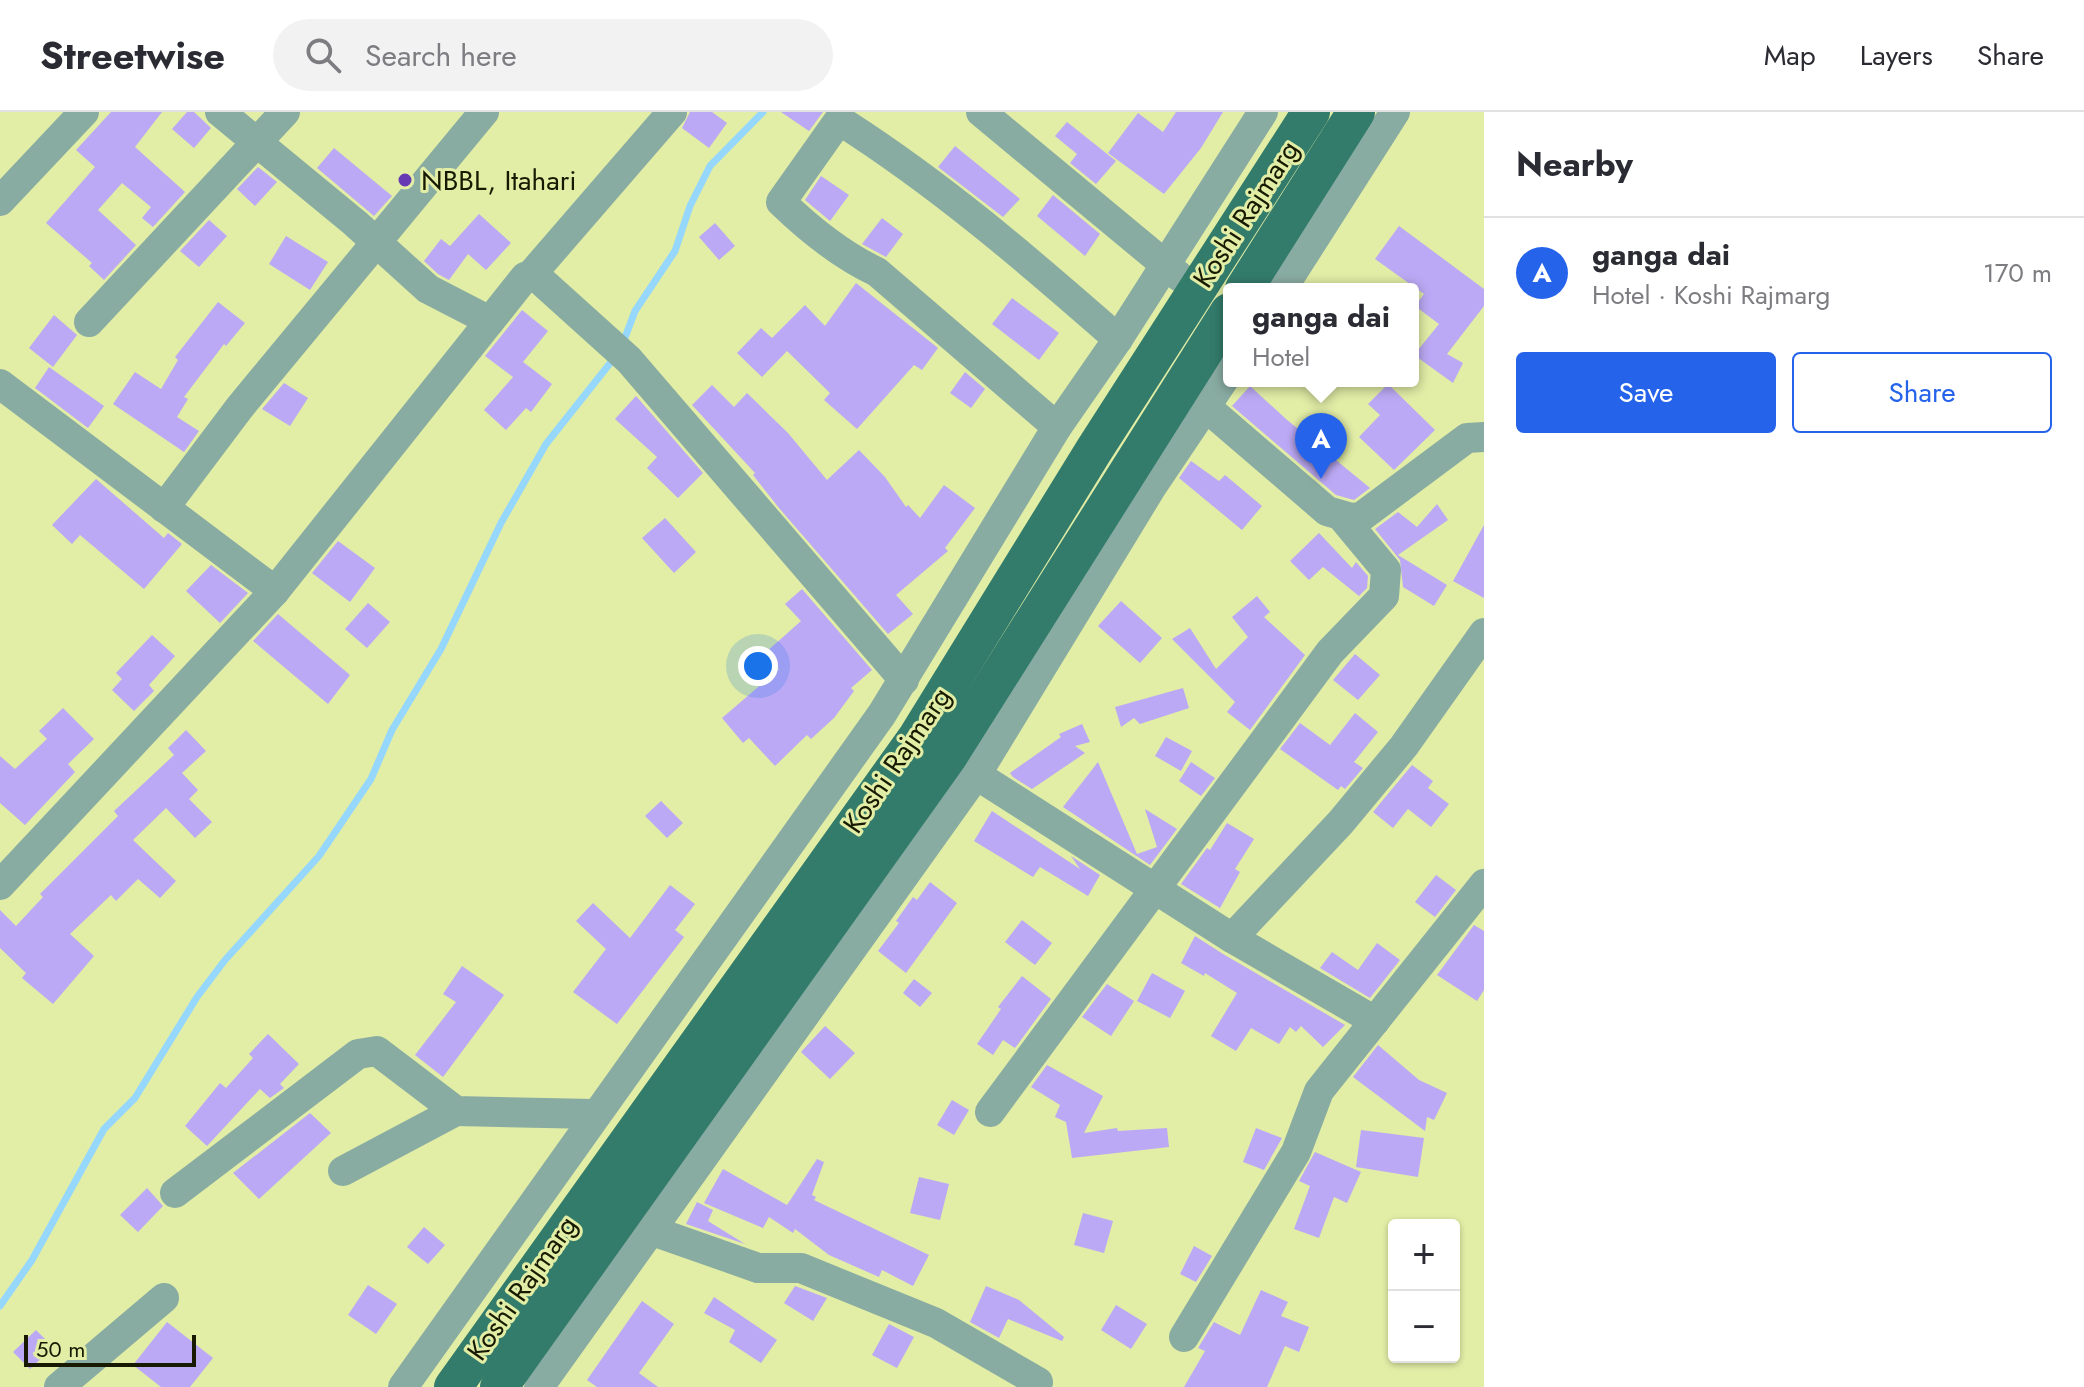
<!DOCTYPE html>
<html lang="en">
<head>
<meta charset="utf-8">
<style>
	:root { --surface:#fff; --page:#f2f2f3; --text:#2b2b33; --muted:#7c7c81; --line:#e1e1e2; --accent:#2563eb }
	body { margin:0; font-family:Jost,sans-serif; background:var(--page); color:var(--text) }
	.controls { position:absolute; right:24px; bottom:24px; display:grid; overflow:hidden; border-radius:8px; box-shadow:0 2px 6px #0004 }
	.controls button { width:72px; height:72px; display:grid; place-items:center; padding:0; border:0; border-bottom:2px solid var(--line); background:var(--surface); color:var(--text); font:40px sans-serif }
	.scale { position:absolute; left:24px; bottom:20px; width:172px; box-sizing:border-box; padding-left:8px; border:4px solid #171a01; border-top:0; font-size:22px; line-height:28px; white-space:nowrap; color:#171a01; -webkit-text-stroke:6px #e2eda6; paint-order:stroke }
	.you { position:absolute; left:758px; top:554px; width:28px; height:28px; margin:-20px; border:6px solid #fff; border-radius:50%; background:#1a73e8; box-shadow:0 0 0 12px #1a73e833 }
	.badge { display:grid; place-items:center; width:52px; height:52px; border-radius:50%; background:var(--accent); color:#fff; font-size:26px; font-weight:700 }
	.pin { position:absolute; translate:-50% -66px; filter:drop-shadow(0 2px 4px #0008) }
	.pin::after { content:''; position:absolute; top:42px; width:28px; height:24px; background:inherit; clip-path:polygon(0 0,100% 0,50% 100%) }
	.popup { position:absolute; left:1223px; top:171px; width:196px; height:104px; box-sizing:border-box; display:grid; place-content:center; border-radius:8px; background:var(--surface); filter:drop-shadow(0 2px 6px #0005); font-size:26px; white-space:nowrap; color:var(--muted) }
	.popup b { font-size:30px; color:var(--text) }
	.popup::after { content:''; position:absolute; left:50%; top:100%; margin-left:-16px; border:16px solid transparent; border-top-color:var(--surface) }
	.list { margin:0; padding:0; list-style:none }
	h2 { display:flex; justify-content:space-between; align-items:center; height:104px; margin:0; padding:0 32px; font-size:34px }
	h2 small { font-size:26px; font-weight:400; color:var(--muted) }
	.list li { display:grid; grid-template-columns:52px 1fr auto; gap:24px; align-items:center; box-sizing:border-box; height:112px; padding:0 32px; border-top:2px solid var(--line) }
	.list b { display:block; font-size:30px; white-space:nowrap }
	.list p { margin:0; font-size:26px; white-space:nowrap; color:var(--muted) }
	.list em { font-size:26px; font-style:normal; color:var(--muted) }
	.actions { display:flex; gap:16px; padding:24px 32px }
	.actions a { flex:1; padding:18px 0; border:2px solid var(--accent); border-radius:8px; text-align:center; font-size:28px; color:var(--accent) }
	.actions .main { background:var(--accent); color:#fff }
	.icon { flex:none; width:44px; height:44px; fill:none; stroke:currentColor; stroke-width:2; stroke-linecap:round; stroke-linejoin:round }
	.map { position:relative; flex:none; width:1484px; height:1275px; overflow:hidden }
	header { display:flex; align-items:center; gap:48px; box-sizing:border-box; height:112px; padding:0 40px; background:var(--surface); border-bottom:2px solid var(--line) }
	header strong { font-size:38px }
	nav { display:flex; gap:44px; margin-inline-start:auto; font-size:28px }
	.search { width:560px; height:72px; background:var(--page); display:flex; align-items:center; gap:20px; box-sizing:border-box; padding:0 28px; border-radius:44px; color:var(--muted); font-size:30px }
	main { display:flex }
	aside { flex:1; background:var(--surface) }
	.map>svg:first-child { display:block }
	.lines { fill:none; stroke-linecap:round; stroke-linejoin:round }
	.stream { stroke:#96d7fe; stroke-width:7 }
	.building { fill:#bca9f5 }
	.minor { stroke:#89aca2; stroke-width:30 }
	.major { stroke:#337c6b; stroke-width:38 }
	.poi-dot { fill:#653ab2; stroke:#e2eda6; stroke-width:3 }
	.labels { text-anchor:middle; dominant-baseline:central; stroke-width:6; stroke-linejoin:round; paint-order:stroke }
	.poi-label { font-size:28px; fill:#171a01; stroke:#e2eda6; text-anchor:start }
	.street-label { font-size:28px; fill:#171a01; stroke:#e2eda6 }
</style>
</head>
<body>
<header>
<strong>Streetwise</strong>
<div class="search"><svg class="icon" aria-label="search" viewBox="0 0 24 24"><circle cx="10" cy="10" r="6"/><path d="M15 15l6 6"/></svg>Search here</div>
<nav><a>Map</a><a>Layers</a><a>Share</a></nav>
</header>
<main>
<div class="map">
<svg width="1484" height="1275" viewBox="0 0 1484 1275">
	<rect width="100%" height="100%" fill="#e2eda6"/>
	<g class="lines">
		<g class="stream">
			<polyline points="623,231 635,199 675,139 690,94 710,54 763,0"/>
			<polyline points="0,1194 32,1148 104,1017 135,986 197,885 225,848 319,744 371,667 392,618 441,537 501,411 546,332 615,245"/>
		</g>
	</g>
	<g class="building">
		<polygon points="111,0 162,0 135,35 185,80 153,115 142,106 151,95 122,71 98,98 136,133 104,168 89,154 92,151 46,111 95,55 76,38"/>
		<polygon points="187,0 194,0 211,16 194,36 172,17"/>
		<polygon points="690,0 712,0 727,11 709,36 682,16"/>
		<polygon points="781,0 823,0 809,19"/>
		<polygon points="1176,0 1223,0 1201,36 1164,82 1108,41 1138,1 1163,20"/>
		<polygon points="1067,10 1116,49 1096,72 1070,51 1077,42 1055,24"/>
		<polygon points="955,34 1020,87 1003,105 938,55"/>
		<polygon points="334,36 392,84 374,104 317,56"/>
		<polygon points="258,55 277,70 255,94 237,77"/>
		<polygon points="821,64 849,83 830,109 805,88"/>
		<polygon points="1053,83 1100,122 1085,144 1037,104"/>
		<polygon points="479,102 511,131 486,158 468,142 449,168 438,162 424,149 441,127 450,134"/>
		<polygon points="882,106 903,122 886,145 862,132"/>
		<polygon points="209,108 227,124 199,155 180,139"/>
		<polygon points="715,111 735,134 719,148 699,125"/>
		<polygon points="1399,114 1484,177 1484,194 1447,242 1463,251 1453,271 1414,243 1439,212 1415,194 1424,182 1375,147"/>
		<polygon points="286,124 328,150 310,178 269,152"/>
		<polygon points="856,171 938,236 922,258 914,253 857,317 824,288 830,281 787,239 762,265 737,241 761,216 772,226 805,193 825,214"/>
		<polygon points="1012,186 1059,221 1039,248 992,212"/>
		<polygon points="218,190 245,211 226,234 224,232 184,285 188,287 177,305 199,319 184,340 113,292 135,260 161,277 178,248 175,245"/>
		<polygon points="522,198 548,219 523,250 552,272 531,300 526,296 506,318 484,298 513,265 485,244"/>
		<polygon points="54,203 77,223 53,255 29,236"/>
		<polygon points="49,255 104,294 88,316 35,276"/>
		<polygon points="965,260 985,277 971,296 950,281"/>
		<polygon points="284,271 308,286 290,314 262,297"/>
		<polygon points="1388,272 1435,318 1394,358 1359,325 1380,303 1368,292"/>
		<polygon points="712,273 734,295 747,281 788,321 827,368 859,338 885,365 906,395 908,393 920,406 944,373 975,396 945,436 948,439 896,483 913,502 888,522 779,396 753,363 755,361 692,293"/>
		<polygon points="1250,274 1286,307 1370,376 1354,388 1336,383 1232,294"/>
		<polygon points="636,284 703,361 678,386 647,356 657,345 615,307"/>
		<polygon points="1191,349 1219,369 1225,363 1262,394 1242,418 1179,366"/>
		<polygon points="96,367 164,426 168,421 182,432 144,477 80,423 72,432 52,413"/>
		<polygon points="1437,392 1448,408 1398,443 1447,473 1434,494 1403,475 1400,448 1375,417 1398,400 1417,415"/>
		<polygon points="665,406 696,440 674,461 642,426"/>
		<polygon points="1484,413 1484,486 1453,469"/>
		<polygon points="1319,421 1352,456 1356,450 1368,464 1367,476 1359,484 1323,455 1309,468 1290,449"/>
		<polygon points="338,429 375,456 350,490 312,461"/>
		<polygon points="211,453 248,481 220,511 186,479"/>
		<polygon points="802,477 872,558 851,576 854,579 834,606 811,627 807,623 775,654 749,626 743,631 722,606 779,557 765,541 801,509 785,492"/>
		<polygon points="1257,484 1270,500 1264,505 1305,543 1250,618 1227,600 1235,590 1172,527 1190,516 1216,557 1248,525 1232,505"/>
		<polygon points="1121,489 1162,526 1140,551 1098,514"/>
		<polygon points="368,491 390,510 367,536 345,517"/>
		<polygon points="278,502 350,563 328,592 253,529"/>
		<polygon points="152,523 175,544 149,573 154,579 134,599 112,578 122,567 116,561"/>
		<polygon points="1355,542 1380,563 1358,588 1333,568"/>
		<polygon points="1183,576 1189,596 1140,612 1134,606 1121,615 1115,595"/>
		<polygon points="63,596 94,627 68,652 75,660 25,713 0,691 0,644 15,657 47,627 39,619"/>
		<polygon points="1355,601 1378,620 1354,650 1363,656 1345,677 1341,674 1338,678 1280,637 1300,611 1330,633"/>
		<polygon points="1082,612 1090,630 1075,634 1085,641 1032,677 1013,665 1010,661 1061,625 1059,622"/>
		<polygon points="186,618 206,639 182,661 198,678 189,687 212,710 195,726 166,696 133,728 176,769 160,786 138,767 116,789 111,783 70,822 94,844 53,892 22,866 26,861 0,836 0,798 16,814 43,785 40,782 118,704 114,699 174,643 168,636"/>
		<polygon points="1166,625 1192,639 1181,659 1155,644"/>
		<polygon points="1098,650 1137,742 1157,735 1145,697 1177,717 1150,753 1063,695"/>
		<polygon points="1191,650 1215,666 1201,684 1179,669"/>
		<polygon points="1412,653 1433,669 1428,676 1449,692 1431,715 1408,697 1393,716 1373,700"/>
		<polygon points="661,689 683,711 667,726 645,704"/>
		<polygon points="992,699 1080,757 1071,744 1100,763 1088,784 1040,755 1033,765 974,729"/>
		<polygon points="1227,711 1254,727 1235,757 1240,760 1220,796 1181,772 1207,736 1210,738"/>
		<polygon points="1436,763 1456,778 1435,805 1415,790"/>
		<polygon points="930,770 957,791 906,861 878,839 899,811 896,809 913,785 917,788"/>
		<polygon points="670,773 695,792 675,818 684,825 617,912 573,880 606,837 576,809 593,791 630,826"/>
		<polygon points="1022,808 1052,831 1035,853 1005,830"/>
		<polygon points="1474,813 1484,819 1484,878 1477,889 1437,863"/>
		<polygon points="1195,824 1223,842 1345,913 1323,935 1301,914 1296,920 1290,915 1279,932 1251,916 1236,939 1211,924 1237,881 1205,861 1204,864 1181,851"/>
		<polygon points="1377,831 1400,848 1370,886 1320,856 1332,840 1358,858"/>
		<polygon points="462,854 504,883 443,965 415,943 456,890 443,882"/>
		<polygon points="1152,861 1185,879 1170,906 1137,889"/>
		<polygon points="1022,864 1051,887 1015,936 1003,928 993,943 977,932 1001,897 998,895"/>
		<polygon points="914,867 932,881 920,895 903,881"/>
		<polygon points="1107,872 1134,889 1111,924 1082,905"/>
		<polygon points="825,914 855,941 830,967 801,940"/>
		<polygon points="268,922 299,952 280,972 284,976 270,986 260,977 207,1034 185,1014 220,971 226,976 253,946 249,942"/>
		<polygon points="1378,933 1419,968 1447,981 1434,1008 1427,1005 1425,1019 1353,965"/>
		<polygon points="1047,953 1103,984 1084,1021 1117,1016 1118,1019 1167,1016 1169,1035 1072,1046 1066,1010 1055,1005 1060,993 1031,975"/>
		<polygon points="952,988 969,998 954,1023 937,1013"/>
		<polygon points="310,1001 331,1021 259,1087 233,1061"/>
		<polygon points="1256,1016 1282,1026 1264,1058 1243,1050"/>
		<polygon points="1361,1018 1424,1026 1418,1065 1356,1055"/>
		<polygon points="1315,1040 1361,1060 1347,1091 1334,1085 1319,1126 1294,1117 1310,1074 1299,1069"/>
		<polygon points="817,1047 824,1050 812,1083 816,1085 814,1088 929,1143 913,1174 882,1158 879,1165 829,1143 795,1117 793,1121 769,1105 763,1116 704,1091 723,1057 787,1093"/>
		<polygon points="919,1065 949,1072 940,1108 910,1101"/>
		<polygon points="147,1076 163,1094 138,1120 120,1103"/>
		<polygon points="697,1090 713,1098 708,1109 745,1132 686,1112"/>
		<polygon points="1083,1101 1113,1109 1104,1141 1074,1133"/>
		<polygon points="424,1115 445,1133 428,1152 407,1135"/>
		<polygon points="1194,1134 1212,1144 1196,1170 1180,1162"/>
		<polygon points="368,1173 397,1192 376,1222 348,1203"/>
		<polygon points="795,1174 827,1186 813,1209 784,1191"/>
		<polygon points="986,1174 1019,1188 1064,1225 1062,1229 1008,1207 999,1226 970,1210"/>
		<polygon points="1261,1178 1288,1190 1281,1204 1309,1215 1299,1240 1285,1234 1267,1275 1184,1275 1205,1239 1198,1236 1214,1210 1240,1223"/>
		<polygon points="714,1185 777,1228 761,1251 729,1230 735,1218 704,1201"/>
		<polygon points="642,1189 674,1212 639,1261 658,1275 597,1275 587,1268"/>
		<polygon points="1116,1193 1147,1212 1131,1237 1101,1218"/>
		<polygon points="167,1210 213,1246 190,1275 161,1275 133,1253"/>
		<polygon points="889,1212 914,1225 897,1256 872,1243"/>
		<polygon points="36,1218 53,1235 30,1257 13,1240"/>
	</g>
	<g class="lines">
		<g class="minor">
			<polyline points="220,0 355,111 428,177 490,209 525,165 538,166 629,248 904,568"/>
			<polyline points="981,0 1180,165"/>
			<polyline points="0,89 84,0"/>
			<polyline points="531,163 672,0"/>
			<polyline points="1282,177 1395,0"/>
			<polyline points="89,210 285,0"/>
			<polyline points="0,272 275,479"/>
			<polyline points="1206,295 1327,399 1351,406 1361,405 1467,326 1484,325"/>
			<path d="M1057,315L877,160C841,143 810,118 781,90L839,8C940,72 1029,149 1118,227"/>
			<polyline points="164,396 240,295 484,0"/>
			<polyline points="961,653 1232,826 1375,909"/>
			<polyline points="0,773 275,479 490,209"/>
			<polyline points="1232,826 1341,710 1404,634 1484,521"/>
			<polyline points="990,1000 1330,540 1384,484 1386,458 1342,405"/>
			<polyline points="343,1059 456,999"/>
			<polyline points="175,1081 358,942 377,939 456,999 594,1002"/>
			<polyline points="650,1118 758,1156 801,1156 936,1211 1038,1270 1035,1275"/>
			<polyline points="1184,1225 1296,1040 1319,979 1484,772"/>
			<polyline points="59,1275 164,1186"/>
			<polyline points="403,1275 882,602 1057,315 1118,227 1263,0"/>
			<polyline points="539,1275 976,663 1151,376 1229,260"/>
		</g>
		<g class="major">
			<polyline points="1244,177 1356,0"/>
			<polyline points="453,1275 917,625 1094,338 1311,0"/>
			<polyline points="499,1275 948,645 1229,200"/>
		</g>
	</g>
	<circle class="poi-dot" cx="405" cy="68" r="8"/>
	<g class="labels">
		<g class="poi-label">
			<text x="421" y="68">NBBL, Itahari</text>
		</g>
		<g class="street-label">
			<text transform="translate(1246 102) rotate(-57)">Koshi Rajmarg</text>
			<text transform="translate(897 648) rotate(-56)">Koshi Rajmarg</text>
			<text transform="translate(522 1176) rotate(-55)">Koshi Rajmarg</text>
		</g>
	</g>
</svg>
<div class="controls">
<button>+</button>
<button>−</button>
</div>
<div class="scale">50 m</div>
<div class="you"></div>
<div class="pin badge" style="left:1321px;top:367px">A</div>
<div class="popup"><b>ganga dai</b>Hotel</div>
</div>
<aside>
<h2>Nearby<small></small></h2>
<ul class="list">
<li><span class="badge">A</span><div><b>ganga dai</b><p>Hotel · Koshi Rajmarg</p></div><em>170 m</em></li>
</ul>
<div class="actions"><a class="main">Save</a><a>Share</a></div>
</aside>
</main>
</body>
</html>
